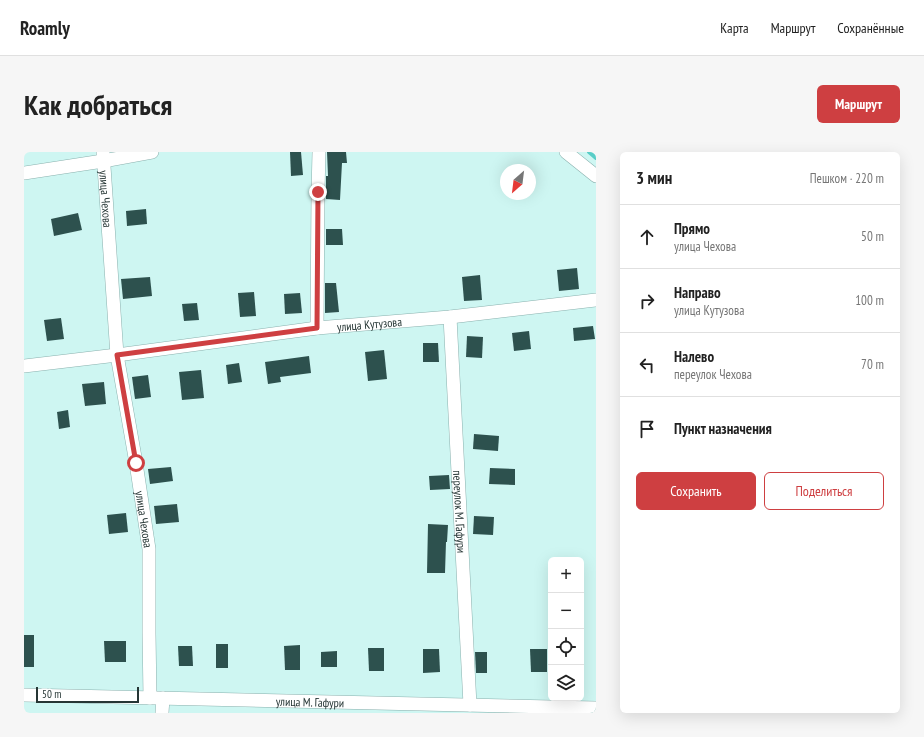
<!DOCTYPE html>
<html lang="ru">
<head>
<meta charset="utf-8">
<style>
	:root { --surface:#fff; --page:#f6f6f6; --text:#222; --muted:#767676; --line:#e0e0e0; --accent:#ce3f41 }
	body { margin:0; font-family:"PT Sans Narrow",sans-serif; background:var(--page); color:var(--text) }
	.controls { position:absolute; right:12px; bottom:12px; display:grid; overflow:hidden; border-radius:6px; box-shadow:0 4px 16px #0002 }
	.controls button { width:36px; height:36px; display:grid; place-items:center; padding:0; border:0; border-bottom:1px solid var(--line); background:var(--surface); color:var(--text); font:20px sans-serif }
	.compass { position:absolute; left:476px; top:12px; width:36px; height:36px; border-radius:50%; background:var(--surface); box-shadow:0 4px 16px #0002; rotate:208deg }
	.scale { position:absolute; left:12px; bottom:10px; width:103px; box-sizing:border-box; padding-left:4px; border:2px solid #263635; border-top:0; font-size:11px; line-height:14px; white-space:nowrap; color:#263635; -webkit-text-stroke:3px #fff; paint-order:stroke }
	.stop { position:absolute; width:12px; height:12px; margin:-9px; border:3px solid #ce3f41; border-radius:50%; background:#fff }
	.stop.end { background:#ce3f41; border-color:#fff; box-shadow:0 1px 4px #0008 }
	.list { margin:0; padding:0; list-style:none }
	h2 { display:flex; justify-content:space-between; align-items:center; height:52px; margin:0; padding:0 16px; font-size:17px }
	h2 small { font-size:13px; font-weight:400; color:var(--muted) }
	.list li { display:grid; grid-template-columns:26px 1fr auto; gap:12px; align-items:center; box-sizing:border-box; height:64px; padding:0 16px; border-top:1px solid var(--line) }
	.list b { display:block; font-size:15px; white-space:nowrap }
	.list p { margin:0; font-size:13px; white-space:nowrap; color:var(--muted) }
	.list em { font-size:13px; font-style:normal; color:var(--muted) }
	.actions { display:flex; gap:8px; padding:12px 16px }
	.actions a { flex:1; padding:9px 0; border:1px solid var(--accent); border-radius:6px; text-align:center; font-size:14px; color:var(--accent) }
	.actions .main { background:var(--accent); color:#fff }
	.icon { flex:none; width:22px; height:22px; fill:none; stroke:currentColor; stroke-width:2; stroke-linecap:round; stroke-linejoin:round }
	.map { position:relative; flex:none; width:572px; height:561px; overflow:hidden; border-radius:6px }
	header { display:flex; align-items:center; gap:24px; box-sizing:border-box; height:56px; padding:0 20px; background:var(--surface); border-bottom:1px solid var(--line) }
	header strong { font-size:19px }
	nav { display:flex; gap:22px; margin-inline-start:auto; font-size:14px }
	.intro { display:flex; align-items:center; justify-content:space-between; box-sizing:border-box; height:96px; padding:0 24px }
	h1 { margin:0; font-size:28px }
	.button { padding:10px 18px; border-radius:6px; background:var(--accent); color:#fff; font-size:14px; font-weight:700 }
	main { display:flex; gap:24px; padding:0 24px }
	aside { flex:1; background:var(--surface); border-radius:6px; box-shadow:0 4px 16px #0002 }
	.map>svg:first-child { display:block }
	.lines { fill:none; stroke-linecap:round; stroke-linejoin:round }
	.stream { stroke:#59cdc7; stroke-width:4 }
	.building { fill:#2d514e }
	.minor-casing { stroke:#8ab1ae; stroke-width:14 }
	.minor { stroke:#fff; stroke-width:13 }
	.route { stroke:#ce3f41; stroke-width:5 }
	.labels { text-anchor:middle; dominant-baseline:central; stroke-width:4; stroke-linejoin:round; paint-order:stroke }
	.street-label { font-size:12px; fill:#263635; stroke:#fff }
</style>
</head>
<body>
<header>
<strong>Roamly</strong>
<nav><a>Карта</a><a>Маршрут</a><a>Сохранённые</a></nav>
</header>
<div class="intro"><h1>Как добраться</h1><a class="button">Маршрут</a></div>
<main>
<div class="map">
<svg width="572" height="561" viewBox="0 0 572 561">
	<rect width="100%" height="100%" fill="#cef6f2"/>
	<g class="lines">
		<polyline class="stream" points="565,0 572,6"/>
	</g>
	<g class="building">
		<polygon points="266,0 277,0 279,23 267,24"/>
		<polygon points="303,0 322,0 323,11 318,11 316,48 302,47 302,24 304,24"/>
		<polygon points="122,57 123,72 103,74 102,59"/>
		<polygon points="54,61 58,78 30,84 27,67"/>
		<polygon points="302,77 318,77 319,93 302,93"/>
		<polygon points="553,116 555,137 535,139 533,118"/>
		<polygon points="456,123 458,148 440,149 438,125"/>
		<polygon points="126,125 128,144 99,147 97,127"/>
		<polygon points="301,131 312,131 315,160 301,161"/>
		<polygon points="230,140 232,164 216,165 214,141"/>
		<polygon points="276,141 278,161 261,162 260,142"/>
		<polygon points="173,151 175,168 160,169 158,152"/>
		<polygon points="37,166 40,187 23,189 20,168"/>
		<polygon points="569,174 571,187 550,189 549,176"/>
		<polygon points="505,179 507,197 490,199 488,181"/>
		<polygon points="443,184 459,185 458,206 442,205"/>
		<polygon points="399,191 414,191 415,210 399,210"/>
		<polygon points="360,198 363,227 344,229 341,200"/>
		<polygon points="285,204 287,221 256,225 257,230 244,232 241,210"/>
		<polygon points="215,211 218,230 204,232 202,213"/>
		<polygon points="177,218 180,246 158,248 155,220"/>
		<polygon points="124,223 127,245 111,247 108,225"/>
		<polygon points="80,230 82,252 61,254 58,232"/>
		<polygon points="44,258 46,275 35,277 33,260"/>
		<polygon points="450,282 475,284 474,299 449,297"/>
		<polygon points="147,315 149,329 126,332 124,317"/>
		<polygon points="466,316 491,317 491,333 465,332"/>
		<polygon points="425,323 426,337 406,338 405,324"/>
		<polygon points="153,352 155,370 132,372 130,354"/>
		<polygon points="102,361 104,380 85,382 83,363"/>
		<polygon points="450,364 470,365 469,383 449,382"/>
		<polygon points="404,372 424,373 423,390 422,390 421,421 403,421"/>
		<rect x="0" y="483" width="10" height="32"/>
		<polygon points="80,489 102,489 102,510 81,510"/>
		<rect x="192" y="492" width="12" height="24"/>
		<polygon points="276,493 276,518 261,518 260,494"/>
		<polygon points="154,494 168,494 169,514 155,514"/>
		<polygon points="344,496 360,496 360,519 345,519"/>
		<polygon points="399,497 415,497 416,520 399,521"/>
		<polygon points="506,497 523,497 523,520 507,520"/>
		<polygon points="313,499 313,515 297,515 297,500"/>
		<polygon points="451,500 463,500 463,521 452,521"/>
	</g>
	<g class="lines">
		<g class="minor-casing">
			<g id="minor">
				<path id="s1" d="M79,0L93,203L112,311L125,397V481L126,546"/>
				<polyline points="542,0 572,24"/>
				<polyline points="0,21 79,9 128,0"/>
				<path id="s2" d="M426,165L446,553"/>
				<polyline points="293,176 294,40 295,0"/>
				<path id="s3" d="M0,214L93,203L293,176L426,165L572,148"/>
				<path id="s4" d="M0,543L572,556"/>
				<polyline points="138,561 139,546"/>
			</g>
		</g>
		<use href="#minor" class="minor"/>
	</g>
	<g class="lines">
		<polyline class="route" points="112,311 93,203 293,176 294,40"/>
	</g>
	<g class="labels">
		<g class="street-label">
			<text stroke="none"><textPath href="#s1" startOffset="47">улица Чехова</textPath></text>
			<text stroke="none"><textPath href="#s3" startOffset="348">улица Кутузова</textPath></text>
			<text stroke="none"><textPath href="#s2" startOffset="195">переулок М. Гафури</textPath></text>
			<text stroke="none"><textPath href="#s1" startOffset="370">улица Чехова</textPath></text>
			<text stroke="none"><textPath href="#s4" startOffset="286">улица М. Гафури</textPath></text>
		</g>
	</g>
</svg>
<div class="controls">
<button>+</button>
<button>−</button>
<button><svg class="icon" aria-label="locate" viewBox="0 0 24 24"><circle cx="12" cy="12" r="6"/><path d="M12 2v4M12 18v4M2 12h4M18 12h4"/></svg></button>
<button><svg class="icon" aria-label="layers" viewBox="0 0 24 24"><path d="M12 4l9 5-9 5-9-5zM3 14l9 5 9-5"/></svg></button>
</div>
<svg class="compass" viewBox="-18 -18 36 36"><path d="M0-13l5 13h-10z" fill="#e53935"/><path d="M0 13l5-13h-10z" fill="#767676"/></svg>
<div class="scale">50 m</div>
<div class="stop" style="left:112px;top:311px"></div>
<div class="stop end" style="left:294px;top:40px"></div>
</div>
<aside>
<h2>3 мин<small>Пешком · 220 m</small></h2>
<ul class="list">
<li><svg class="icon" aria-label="ahead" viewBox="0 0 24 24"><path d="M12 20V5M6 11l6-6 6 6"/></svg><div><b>Прямо</b><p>улица Чехова</p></div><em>50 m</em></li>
<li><svg class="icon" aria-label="right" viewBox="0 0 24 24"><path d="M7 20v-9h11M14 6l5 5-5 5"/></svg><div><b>Направо</b><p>улица Кутузова</p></div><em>100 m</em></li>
<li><svg class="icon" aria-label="left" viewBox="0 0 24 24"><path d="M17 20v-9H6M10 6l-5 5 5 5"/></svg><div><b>Налево</b><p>переулок Чехова</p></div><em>70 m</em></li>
<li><svg class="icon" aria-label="arrive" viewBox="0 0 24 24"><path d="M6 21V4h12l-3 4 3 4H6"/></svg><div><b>Пункт назначения</b></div></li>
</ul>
<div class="actions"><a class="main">Сохранить</a><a>Поделиться</a></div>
</aside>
</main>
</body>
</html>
